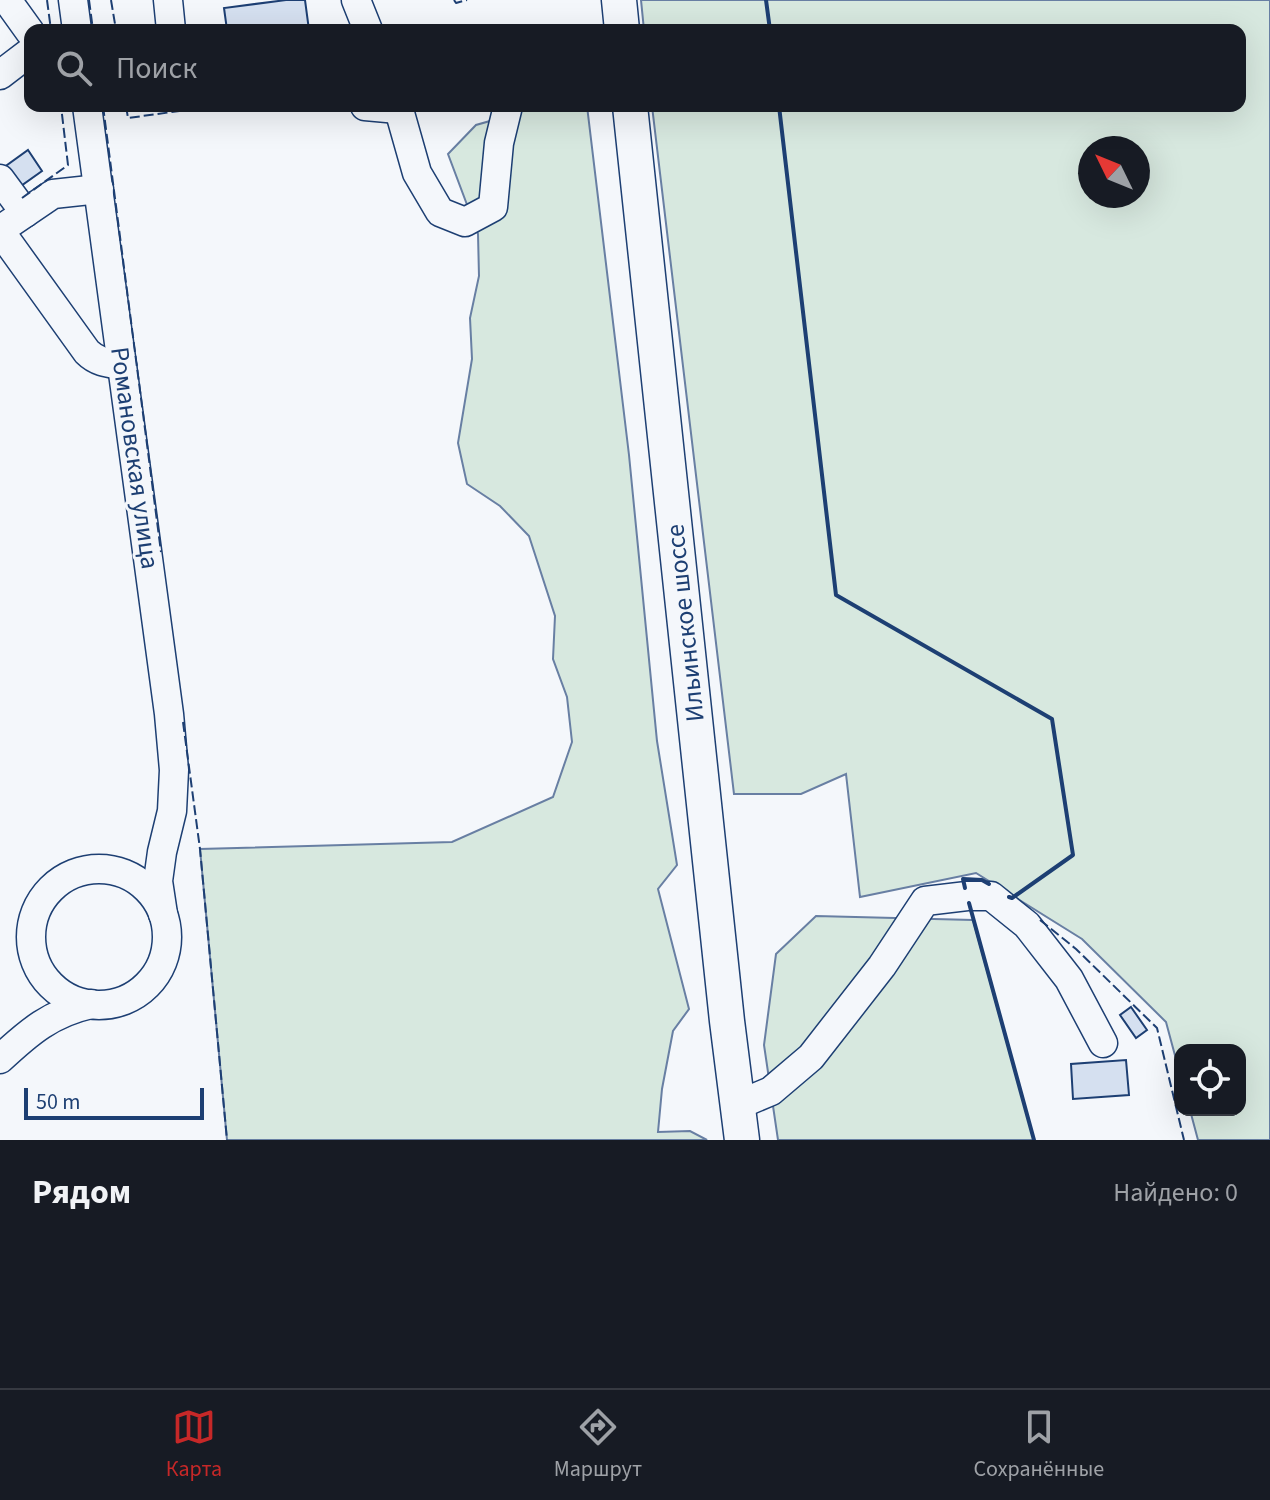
<!DOCTYPE html>
<html lang="ru">
<head>
<meta charset="utf-8">
<style>
	:root { --surface:#171b24; --page:#242831; --text:#f1f3f6; --muted:#9ea1a6; --line:#363941; --accent:#c62828 }
	body { margin:0; font-family:"Source Sans 3",sans-serif; background:var(--page); color:var(--text) }
	.controls { position:absolute; right:24px; bottom:24px; display:grid; overflow:hidden; border-radius:16px; box-shadow:0 8px 32px #0002 }
	.controls button { width:72px; height:72px; display:grid; place-items:center; padding:0; border:0; border-bottom:2px solid var(--line); background:var(--surface); color:var(--text); font:40px sans-serif }
	.compass { position:absolute; left:1078px; top:136px; width:72px; height:72px; border-radius:50%; background:var(--surface); box-shadow:0 8px 32px #0002; rotate:313deg }
	.scale { position:absolute; left:24px; bottom:20px; width:180px; box-sizing:border-box; padding-left:8px; border:4px solid #1d3f73; border-top:0; font-size:22px; line-height:28px; white-space:nowrap; color:#1d3f73; -webkit-text-stroke:6px #f4f7fb; paint-order:stroke }
	.list { margin:0; padding:0; list-style:none }
	h2 { display:flex; justify-content:space-between; align-items:center; height:104px; margin:0; padding:0 32px; font-size:34px }
	h2 small { font-size:26px; font-weight:400; color:var(--muted) }
	.icon { flex:none; width:44px; height:44px; fill:none; stroke:currentColor; stroke-width:2; stroke-linecap:round; stroke-linejoin:round }
	.map { position:relative; flex:none; width:1270px; height:1140px; overflow:hidden }
	.search { position:absolute; background:var(--surface); box-shadow:0 8px 32px #0002; left:24px; right:24px; top:24px; height:88px; display:flex; align-items:center; gap:20px; box-sizing:border-box; padding:0 28px; border-radius:16px; color:var(--muted); font-size:30px }
	.sheet { height:248px; background:var(--surface) }
	nav { display:flex; justify-content:space-around; align-items:center; box-sizing:border-box; height:112px; border-top:2px solid var(--line); background:var(--surface); font-size:22px; color:var(--muted) }
	nav a { display:grid; justify-items:center; gap:4px }
	nav .on { color:var(--accent) }
	.map>svg:first-child { display:block }
	.green { fill:#d7e8df; stroke:#687fa3; stroke-width:2; fill-rule:evenodd }
	.building { fill:#d5e0f0; stroke:#1d3f73; stroke-width:2 }
	.lines { fill:none; stroke-linecap:round; stroke-linejoin:round }
	.minor-casing { stroke:#1d3f73; stroke-width:31 }
	.major-casing { stroke:#1d3f73; stroke-width:37 }
	.minor { stroke:#f4f7fb; stroke-width:28 }
	.major { stroke:#f4f7fb; stroke-width:34 }
	.fence { stroke:#1d3f73; stroke-width:2; stroke-dasharray:10 4; stroke-linecap:butt }
	.wall { stroke:#1d3f73; stroke-width:4 }
	.labels { text-anchor:middle; dominant-baseline:central; stroke-width:6; stroke-linejoin:round; paint-order:stroke }
	.street-label { font-size:26px; fill:#1d3f73; stroke:#f4f7fb }
</style>
</head>
<body>
<div class="map">
<svg width="1270" height="1140" viewBox="0 0 1270 1140">
	<rect width="100%" height="100%" fill="#f4f7fb"/>
	<g class="green">
		<path d="M641,0H1270V1140H1198L1190,1110H1240V1050H1180V1074L1166,1022L1082,939L976,873L860,897L846,774L801,794H734L652,106H1240V30H644ZM1090,148H1138V196H1090Z"/>
		<polygon points="530,106 587,106 629,455 657,741 677,865 658,889 689,1009 673,1031 662,1089 658,1132 690,1131 707,1140 227,1140 200,849 452,842 553,797 572,742 567,697 553,659 555,616 529,536 500,506 467,484 458,443 472,359 470,318 479,276 478,234 448,154 476,125 515,114"/>
		<polygon points="816,916 973,920 1034,1140 778,1140 764,1045 776,954"/>
	</g>
	<g class="building">
		<polygon points="286,0 305,0 309,30 227,30 224,8"/>
		<polygon points="28,150 42,171 18,188 3,168"/>
		<polygon points="1131,1007 1147,1030 1136,1038 1120,1015"/>
		<polygon points="1126,1060 1129,1095 1073,1099 1071,1064"/>
	</g>
	<g class="lines">
		<g class="minor-casing">
			<g id="minor">
				<polyline points="7,0 30,32"/>
				<polyline points="73,0 77,30"/>
				<polyline points="168,0 171,30"/>
				<polyline points="356,0 368,30"/>
				<polyline points="0,75 30,52"/>
				<polyline points="87,106 169,714 174,770 172,811 162,852 158,881 163,914"/>
				<polyline points="365,106 398,109"/>
				<polyline points="398,106 417,173 440,212 465,222 493,207 499,143 508,106"/>
				<polyline points="0,179 25,213"/>
				<polyline points="0,230 53,194 99,189"/>
				<path d="M0,231L87,352C97,362 108,363 122,365"/>
				<circle cx="99" cy="937" r="68"/>
				<path d="M0,1059C29,1032 51,1013 91,1004"/>
				<polyline points="738,1105 771,1091 811,1057 882,966 925,901 967,896 991,896 1027,925 1069,979 1103,1043"/>
			</g>
		</g>
		<g class="major-casing">
			<g id="major">
				<polyline points="619,0 622,30"/>
				<polyline points="630,106 727,1021 742,1140"/>
			</g>
		</g>
		<use href="#minor" class="minor"/>
		<use href="#major" class="major"/>
		<g class="fence">
			<polyline points="47,0 51,30"/>
			<polyline points="89,0 93,30"/>
			<polyline points="111,0 116,30"/>
			<polyline points="454,0 456,3 467,0"/>
			<polyline points="103,106 161,552"/>
			<polyline points="126,106 128,118 216,106"/>
			<polyline points="22,198 68,165 61,106"/>
			<polyline points="183,722 200,849 227,1140"/>
			<polyline points="1040,920 1076,949 1157,1028 1184,1140"/>
		</g>
		<g class="wall">
			<polyline points="766,0 770,30"/>
			<polyline points="779,106 836,595 1052,719 1073,855 1012,898 1009,897"/>
			<polyline points="965,888 963,879 982,880 989,884"/>
			<polyline points="969,903 1034,1140"/>
		</g>
	</g>
	<g class="labels">
		<g class="street-label">
			<text transform="translate(135 458) rotate(82)">Романовская улица</text>
			<text transform="translate(685 623) rotate(-96)">Ильинское шоссе</text>
		</g>
	</g>
</svg>
<div class="controls">
<button><svg class="icon" aria-label="locate" viewBox="0 0 24 24"><circle cx="12" cy="12" r="6"/><path d="M12 2v4M12 18v4M2 12h4M18 12h4"/></svg></button>
</div>
<svg class="compass" viewBox="-18 -18 36 36"><path d="M0-13l5 13h-10z" fill="#e53935"/><path d="M0 13l5-13h-10z" fill="#9ea1a6"/></svg>
<div class="scale">50 m</div>
<div class="search"><svg class="icon" aria-label="search" viewBox="0 0 24 24"><circle cx="10" cy="10" r="6"/><path d="M15 15l6 6"/></svg>Поиск</div>
</div>
<section class="sheet">
<h2>Рядом<small>Найдено: 0</small></h2>
<ul class="list">
</ul>
</section>
<nav>
<a class="on"><svg class="icon" aria-label="map" viewBox="0 0 24 24"><path d="M3 6l6-2 6 2 6-2v14l-6 2-6-2-6 2zM9 4v14M15 6v14"/></svg>Карта</a>
<a><svg class="icon" aria-label="directions" viewBox="0 0 24 24"><path d="M12 3l9 9-9 9-9-9zM9 14v-3h6M13 9l2 2-2 2"/></svg>Маршрут</a>
<a><svg class="icon" aria-label="saved" viewBox="0 0 24 24"><path d="M7 4h10v16l-5-4-5 4z"/></svg>Сохранённые</a>
</nav>
</body>
</html>
